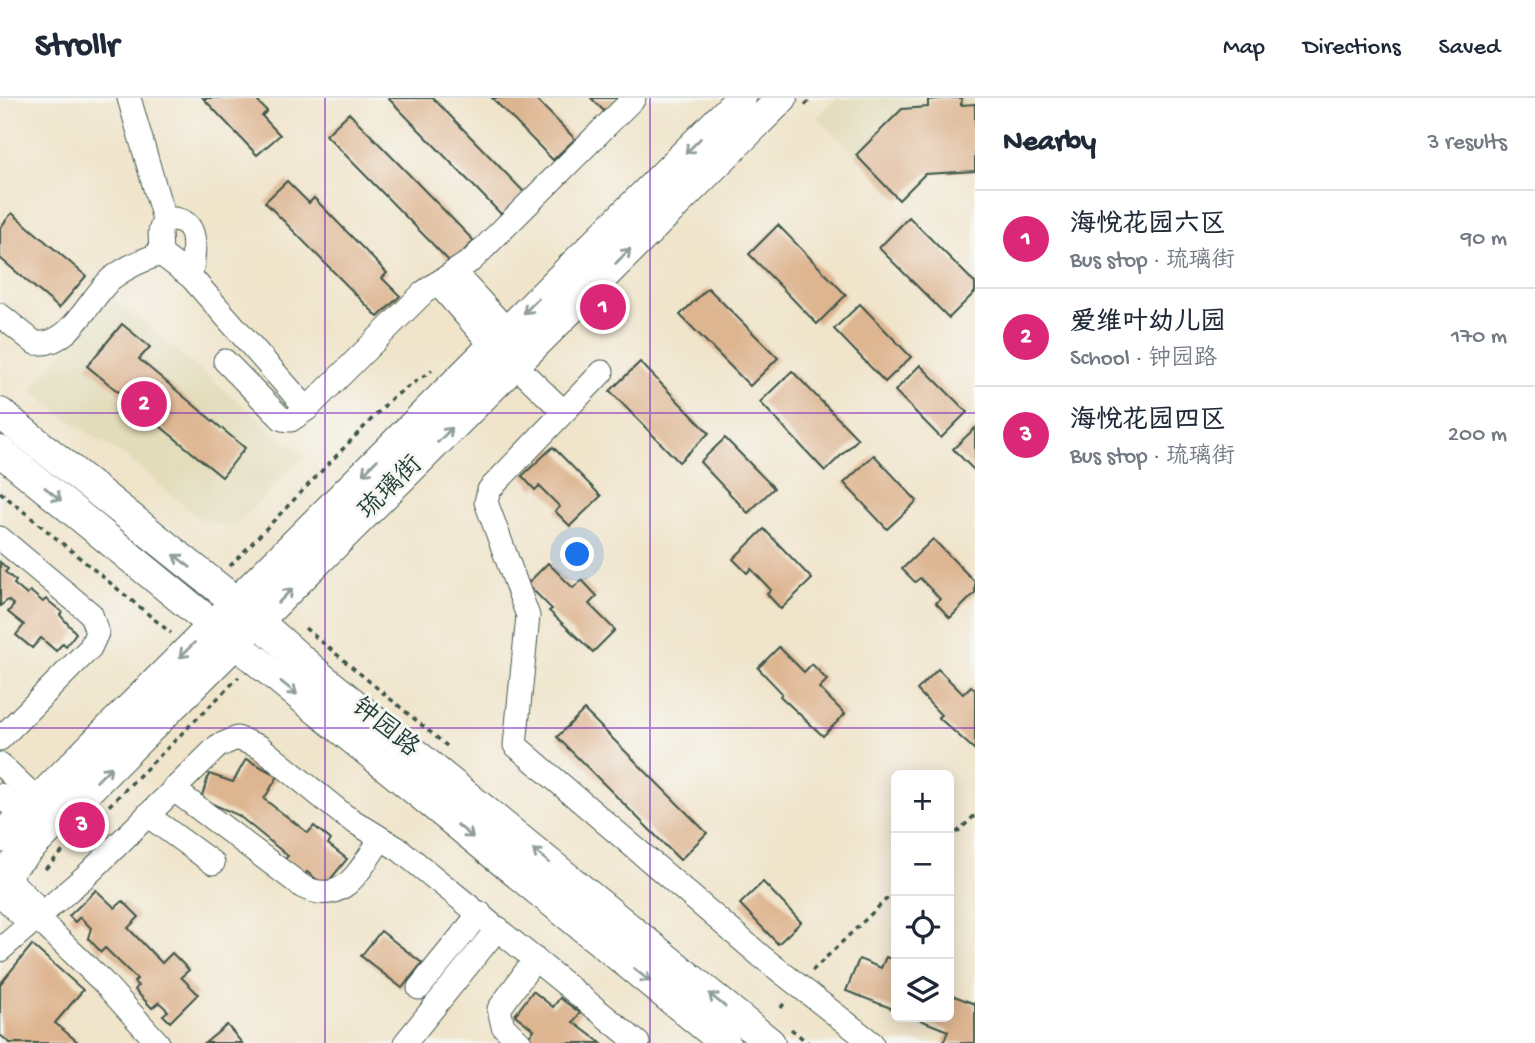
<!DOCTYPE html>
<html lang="en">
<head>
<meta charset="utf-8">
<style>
	:root { --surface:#fff; --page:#f6f6f7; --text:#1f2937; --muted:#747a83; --line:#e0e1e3; --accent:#db2777 }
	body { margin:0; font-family:"Gochi Hand","LXGW WenKai TC",sans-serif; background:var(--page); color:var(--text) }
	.controls { position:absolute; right:21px; bottom:21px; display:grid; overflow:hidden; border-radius:10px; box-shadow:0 4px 18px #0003 }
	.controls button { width:63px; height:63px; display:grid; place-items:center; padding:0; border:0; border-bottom:2px solid var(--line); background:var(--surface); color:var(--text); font:35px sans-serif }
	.you { position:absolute; left:578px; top:457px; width:24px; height:24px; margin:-18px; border:5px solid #fff; border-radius:50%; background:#1a73e8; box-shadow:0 0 0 10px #1a73e833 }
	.badge { display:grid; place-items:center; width:46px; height:46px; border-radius:50%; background:var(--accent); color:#fff; font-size:23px; font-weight:700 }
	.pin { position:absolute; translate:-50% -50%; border:4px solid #fff; box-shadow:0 2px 7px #0006 }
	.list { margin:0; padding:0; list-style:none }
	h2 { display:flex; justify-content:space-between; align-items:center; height:91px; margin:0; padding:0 28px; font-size:30px }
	h2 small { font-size:23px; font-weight:400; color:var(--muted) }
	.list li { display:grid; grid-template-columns:46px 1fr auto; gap:21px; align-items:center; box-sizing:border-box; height:98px; padding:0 28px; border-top:2px solid var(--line) }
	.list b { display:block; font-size:26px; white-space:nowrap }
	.list p { margin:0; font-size:23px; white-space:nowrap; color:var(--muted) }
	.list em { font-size:23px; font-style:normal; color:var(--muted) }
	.icon { flex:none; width:38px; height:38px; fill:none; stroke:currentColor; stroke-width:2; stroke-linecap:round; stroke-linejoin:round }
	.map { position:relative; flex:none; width:975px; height:945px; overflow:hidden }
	header { display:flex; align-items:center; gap:42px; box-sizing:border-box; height:98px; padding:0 35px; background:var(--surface); border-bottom:2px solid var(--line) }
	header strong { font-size:33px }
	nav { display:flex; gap:38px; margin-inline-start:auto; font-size:24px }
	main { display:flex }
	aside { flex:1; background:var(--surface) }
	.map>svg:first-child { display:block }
	.built { fill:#e2dcba }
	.building { fill:#deb591 }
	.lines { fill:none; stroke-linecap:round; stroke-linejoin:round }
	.minor-casing { stroke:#3e564a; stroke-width:25 }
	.major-casing { stroke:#3e564a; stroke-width:32 }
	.path { stroke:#3e564a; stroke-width:3.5; stroke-dasharray:5 5; stroke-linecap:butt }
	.minor { stroke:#fff; stroke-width:23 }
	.major { stroke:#fff; stroke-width:30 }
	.oneway { stroke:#8f9e9a }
	.grid { fill:none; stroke:#7b2cbf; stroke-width:2; stroke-opacity:0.55 }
	.labels { text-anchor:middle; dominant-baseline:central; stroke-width:6; stroke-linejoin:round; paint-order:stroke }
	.street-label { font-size:26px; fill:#1f3d34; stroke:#f6f6f2 }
</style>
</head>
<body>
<header>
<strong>Strollr</strong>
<nav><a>Map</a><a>Directions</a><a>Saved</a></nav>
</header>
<main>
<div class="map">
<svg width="975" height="945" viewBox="0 0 975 945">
	<rect width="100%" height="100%" fill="#f6f6f2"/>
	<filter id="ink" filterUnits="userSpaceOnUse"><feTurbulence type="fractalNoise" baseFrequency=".0143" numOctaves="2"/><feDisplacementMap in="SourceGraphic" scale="14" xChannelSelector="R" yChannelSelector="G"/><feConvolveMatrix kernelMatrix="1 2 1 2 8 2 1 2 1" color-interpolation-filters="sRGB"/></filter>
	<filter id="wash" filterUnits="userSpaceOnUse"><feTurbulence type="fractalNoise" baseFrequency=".00686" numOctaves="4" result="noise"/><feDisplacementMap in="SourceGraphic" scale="28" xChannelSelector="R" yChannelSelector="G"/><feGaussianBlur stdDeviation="1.57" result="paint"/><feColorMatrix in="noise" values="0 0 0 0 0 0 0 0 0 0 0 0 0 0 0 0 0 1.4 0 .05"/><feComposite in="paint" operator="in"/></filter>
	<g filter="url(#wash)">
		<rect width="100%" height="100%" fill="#f0e4ca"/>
		<g class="built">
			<polygon points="836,0 975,0 975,73 925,76 899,102 817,19"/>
			<polygon points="109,197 304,358 237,426 229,429 202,423 130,362 65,320 31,292"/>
		</g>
		<g id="blocks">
			<g class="building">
				<polygon points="203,0 254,0 267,13 262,18 280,37 257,57"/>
				<polygon points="388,0 433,0 525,95 502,117"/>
				<polygon points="492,0 535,0 575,41 553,62"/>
				<polygon points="591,0 619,0 605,14"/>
				<polygon points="949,0 962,0 961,7 975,6 975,73 925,76 899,102 856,57 902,11 928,9 928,2"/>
				<polygon points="349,15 474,143 451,165 326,37"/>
				<polygon points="287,83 309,105 314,100 387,175 382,180 400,198 378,219 265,104"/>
				<polygon points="12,115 86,178 59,210 0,160 0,130"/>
				<polygon points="909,119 975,185 975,194 949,220 879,150"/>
				<polygon points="778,127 846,197 817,226 749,156"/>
				<polygon points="708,190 778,260 750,288 680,217"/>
				<polygon points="860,206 911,259 885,284 834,231"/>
				<polygon points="122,226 150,249 139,261 245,350 222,379 87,268"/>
				<polygon points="640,264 709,335 679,364 610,293"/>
				<polygon points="920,267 967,314 941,340 895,293"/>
				<polygon points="792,273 858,341 825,373 760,304"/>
				<polygon points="975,330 975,373 953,351"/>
				<polygon points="725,340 774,390 748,415 700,364"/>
				<polygon points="553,349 601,398 570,428 555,413 560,409 539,388 535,392 522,378"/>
				<polygon points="874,357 917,403 887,431 844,385"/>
				<polygon points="764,431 812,481 781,511 767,496 771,492 751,471 747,475 733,461"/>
				<polygon points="933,441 975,484 975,495 950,520 936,505 940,501 920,480 915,484 902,471"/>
				<polygon points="0,464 8,471 5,474 16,483 14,486 27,497 30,493 43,504 46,501 62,514 60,517 76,535 66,548 63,545 56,553 41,540 32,550 16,537 24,527 8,514 14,507 8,502 0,508"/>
				<polygon points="548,465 573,490 582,482 597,498 589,506 615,532 593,554 549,513 552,511 527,486"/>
				<polygon points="779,549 804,574 812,566 827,582 819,590 845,616 823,638 780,598 782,595 758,570"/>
				<polygon points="938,571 963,596 971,588 975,592 975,652 938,619 941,617 917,592"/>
				<polygon points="584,612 707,735 680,762 557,639"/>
				<polygon points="246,661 278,678 264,701 308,735 314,728 331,742 328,746 347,761 325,788 307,774 302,781 282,764 288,758 238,717 201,701 209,676 233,684"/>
				<polygon points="763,784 801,824 778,846 740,806"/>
				<polygon points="96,792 115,810 123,803 139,819 128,830 162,865 172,855 189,872 181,879 198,896 170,924 163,917 168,913 159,904 152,910 135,892 138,888 134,884 137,881 105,850 101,854 88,840 91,830 80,819 75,824 69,818"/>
				<polygon points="381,833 422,865 402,890 361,858"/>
				<polygon points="32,847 83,892 55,925 79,945 10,945 0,937 0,886"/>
				<polygon points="886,859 896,863 896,912 846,893 859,861 881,870"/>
				<polygon points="533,893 553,909 560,900 580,915 573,924 601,945 533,945 527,941 534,932 515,917"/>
				<polygon points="949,896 975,906 975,945 943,945 948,933 913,919 949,919"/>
				<polygon points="227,927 242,945 205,945"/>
			</g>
		</g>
	</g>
	<g filter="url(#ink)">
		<use href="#blocks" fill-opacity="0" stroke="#3e564a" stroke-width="2"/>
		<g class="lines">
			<g class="minor-casing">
				<g id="minor">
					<polyline points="129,0 164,121 160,134 161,156 191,179 307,311 424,194 472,162 634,0"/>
					<path d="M164,121C204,118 193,154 191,179"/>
					<polyline points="454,174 507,232"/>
					<polyline points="437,185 492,248"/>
					<path d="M0,217L35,245C70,250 89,200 112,180C127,169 144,161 161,156"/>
					<polyline points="225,263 282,321 291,322 307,311"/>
					<polyline points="515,267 563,313"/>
					<polyline points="602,274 489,392 486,404 528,518 515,647 762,859 872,945"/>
					<polyline points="0,440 91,516 97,535 90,550 0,641"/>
					<polyline points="0,666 38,702"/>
					<path d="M173,691L303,789C345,809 360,770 381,741"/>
					<polyline points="0,697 22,718"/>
					<polyline points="147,717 213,765"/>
					<polyline points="4,776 32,804 36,819 103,884 158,945"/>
					<polyline points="0,796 19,815 36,819"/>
					<polyline points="0,852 88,776 218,648 237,640 260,649 345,718 400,752 638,945"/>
					<polyline points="419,890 480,815"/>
					<polyline points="405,945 498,830"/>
					<polyline points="520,945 503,928 499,911 535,861"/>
				</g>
			</g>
			<g class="major-casing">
				<g id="major">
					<polyline points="0,315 236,504 322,580 770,945"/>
					<polyline points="0,353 725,945"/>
					<polyline points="0,740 741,0"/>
					<polyline points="0,780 782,0"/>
				</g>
			</g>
			<g class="path">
				<polyline points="805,7 812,0"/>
				<polyline points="0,394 171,535"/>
				<polyline points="230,468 392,300 432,272"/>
				<polyline points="305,530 447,648"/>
				<polyline points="949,742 975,717"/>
				<polyline points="45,771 239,579"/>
				<polyline points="812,873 896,792"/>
				<polyline points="781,910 786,902"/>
				<polyline points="791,931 808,945"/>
			</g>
			<use href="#minor" class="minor"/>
			<use href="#major" class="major"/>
		</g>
		<defs><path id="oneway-shaft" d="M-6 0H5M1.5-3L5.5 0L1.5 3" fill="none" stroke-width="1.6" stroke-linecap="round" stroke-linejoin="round" transform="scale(1.75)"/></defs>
		<g class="oneway">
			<use href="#oneway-shaft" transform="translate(693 48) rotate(135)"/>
			<use href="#oneway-shaft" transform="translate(623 158) rotate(-45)"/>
			<use href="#oneway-shaft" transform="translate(531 208) rotate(135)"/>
			<use href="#oneway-shaft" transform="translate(445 337) rotate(-45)"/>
			<use href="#oneway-shaft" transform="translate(370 369) rotate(135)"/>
			<use href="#oneway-shaft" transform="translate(53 396) rotate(39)"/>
			<use href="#oneway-shaft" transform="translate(182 463) rotate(-142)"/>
			<use href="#oneway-shaft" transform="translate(285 498) rotate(-45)"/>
			<use href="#oneway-shaft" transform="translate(187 552) rotate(135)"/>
			<use href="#oneway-shaft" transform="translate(289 590) rotate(39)"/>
			<use href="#oneway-shaft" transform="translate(104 676) rotate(-45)"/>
			<use href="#oneway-shaft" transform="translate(465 733) rotate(39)"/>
			<use href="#oneway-shaft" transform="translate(541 758) rotate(-141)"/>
			<use href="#oneway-shaft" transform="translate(642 877) rotate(39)"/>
			<use href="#oneway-shaft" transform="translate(717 902) rotate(-141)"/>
		</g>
	</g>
	<path class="grid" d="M325,0V945M650,0V945M0,315H975M0,630H975"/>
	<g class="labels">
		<g class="street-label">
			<text transform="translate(392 391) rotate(-45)">琉璃街</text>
			<text transform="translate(384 631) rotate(39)">钟园路</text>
		</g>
	</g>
</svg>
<div class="controls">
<button>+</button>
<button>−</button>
<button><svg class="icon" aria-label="locate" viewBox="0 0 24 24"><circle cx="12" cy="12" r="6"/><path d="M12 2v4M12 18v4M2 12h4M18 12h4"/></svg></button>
<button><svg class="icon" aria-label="layers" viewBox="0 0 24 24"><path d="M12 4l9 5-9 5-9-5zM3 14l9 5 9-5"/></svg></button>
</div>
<div class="you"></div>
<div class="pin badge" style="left:603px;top:209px">1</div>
<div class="pin badge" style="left:144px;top:306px">2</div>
<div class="pin badge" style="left:82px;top:727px">3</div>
</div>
<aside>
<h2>Nearby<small>3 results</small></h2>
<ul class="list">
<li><span class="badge">1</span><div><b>海悦花园六区</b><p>Bus stop · 琉璃街</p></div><em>90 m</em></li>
<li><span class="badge">2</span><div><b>爱维叶幼儿园</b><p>School · 钟园路</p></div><em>170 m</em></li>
<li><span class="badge">3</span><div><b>海悦花园四区</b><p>Bus stop · 琉璃街</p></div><em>200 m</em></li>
</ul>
</aside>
</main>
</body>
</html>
